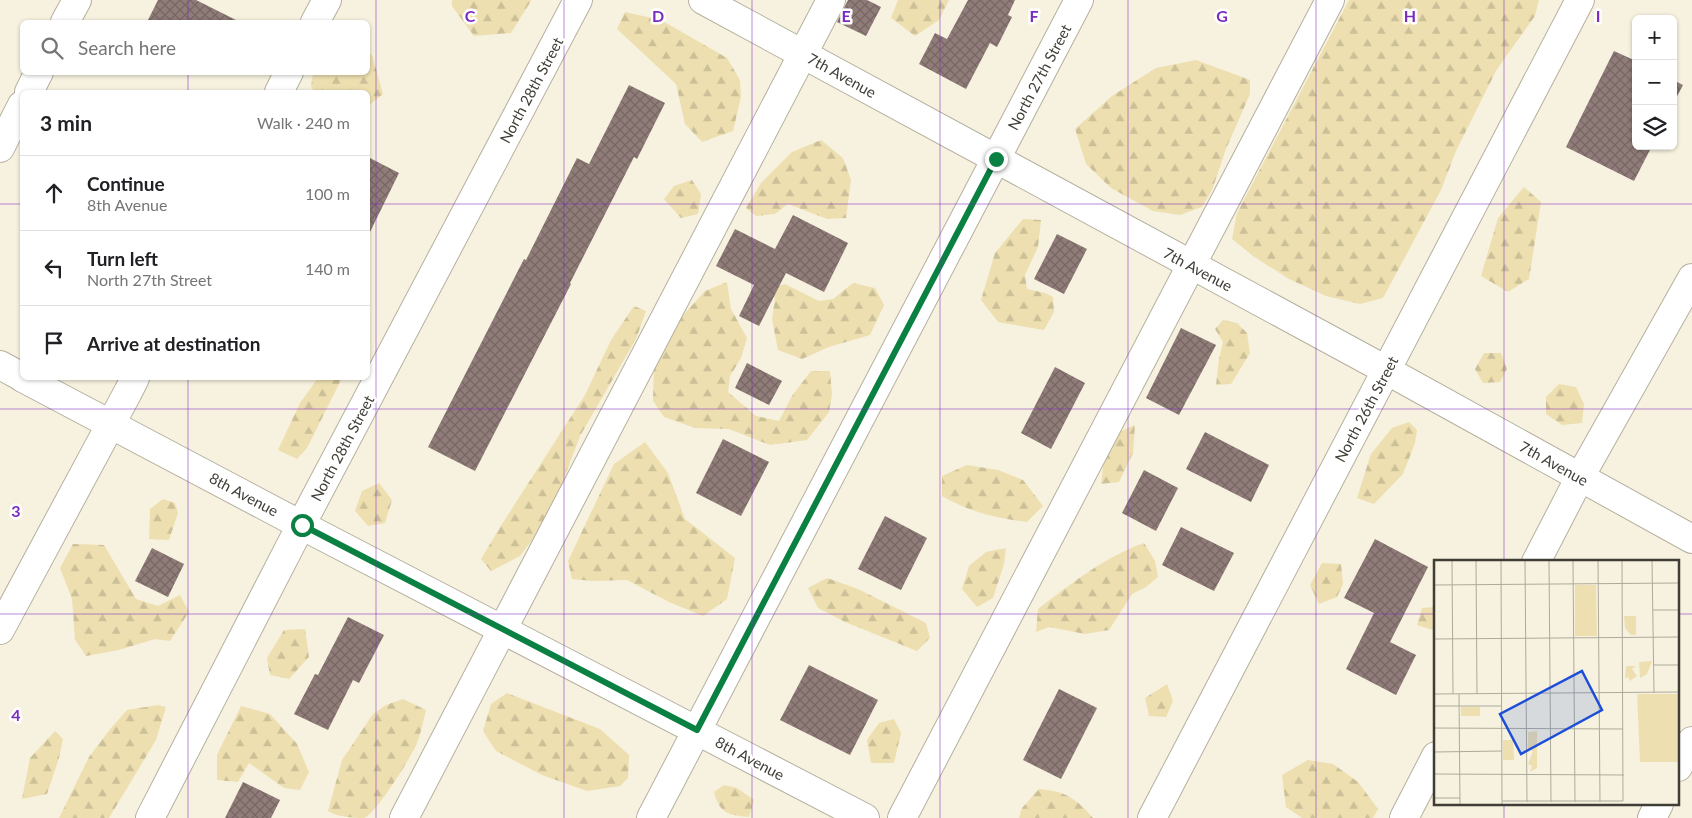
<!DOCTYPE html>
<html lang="en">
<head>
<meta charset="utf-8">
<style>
	:root { --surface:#fff; --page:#f2f2f2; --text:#202124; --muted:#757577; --line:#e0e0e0 }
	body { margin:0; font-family:Lato,sans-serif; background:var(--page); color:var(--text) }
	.controls { position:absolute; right:15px; top:15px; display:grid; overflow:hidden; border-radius:8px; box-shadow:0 1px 4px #0004 }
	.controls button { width:45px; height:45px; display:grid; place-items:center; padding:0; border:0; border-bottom:1px solid var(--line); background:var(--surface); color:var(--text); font:25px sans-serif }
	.stop { position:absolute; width:15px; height:15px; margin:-11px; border:4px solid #0b8043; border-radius:50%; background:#fff }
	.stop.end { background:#0b8043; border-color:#fff; box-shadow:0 1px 5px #0008 }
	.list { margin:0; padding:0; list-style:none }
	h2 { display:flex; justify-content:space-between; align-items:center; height:65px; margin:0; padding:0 20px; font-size:21px }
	h2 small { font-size:16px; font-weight:400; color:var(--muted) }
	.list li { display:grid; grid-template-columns:32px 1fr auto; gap:15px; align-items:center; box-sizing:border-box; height:75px; padding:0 20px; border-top:1px solid var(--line) }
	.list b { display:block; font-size:19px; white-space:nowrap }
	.list p { margin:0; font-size:16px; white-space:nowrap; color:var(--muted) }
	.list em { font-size:16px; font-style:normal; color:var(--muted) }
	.icon { flex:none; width:28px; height:28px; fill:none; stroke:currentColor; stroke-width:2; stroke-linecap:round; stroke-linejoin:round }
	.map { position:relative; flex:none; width:1692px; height:818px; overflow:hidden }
	.search { position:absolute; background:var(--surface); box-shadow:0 1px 4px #0004; left:20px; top:20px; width:350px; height:55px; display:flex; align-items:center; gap:12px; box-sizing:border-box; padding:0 18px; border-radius:8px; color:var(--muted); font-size:19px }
	.panel { position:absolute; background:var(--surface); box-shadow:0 1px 4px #0004; left:20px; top:90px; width:350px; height:290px; border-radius:8px }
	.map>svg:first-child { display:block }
	.forest { fill:url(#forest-firs) }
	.building { fill:url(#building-cross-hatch) }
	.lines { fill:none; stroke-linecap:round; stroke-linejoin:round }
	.minor-casing { stroke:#b5b09f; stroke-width:30 }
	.minor { stroke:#fff; stroke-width:28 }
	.route { stroke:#0b8043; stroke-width:6 }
	.grid { fill:none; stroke:#7b2cbf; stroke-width:1; stroke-opacity:0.55 }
	.labels { text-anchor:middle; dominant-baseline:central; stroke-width:5; stroke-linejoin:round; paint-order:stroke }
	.street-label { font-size:15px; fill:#3f3d36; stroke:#fff }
	.inset-road { fill:none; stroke:#adaa9b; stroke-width:1 }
	.view { fill:#1d4ed8; fill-opacity:0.15; stroke:#1d4ed8; stroke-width:2.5 }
	.inset-edge { fill:none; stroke:#3f3d36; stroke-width:2.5 }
	.grid-label { font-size:16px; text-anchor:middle; font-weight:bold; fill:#7b2cbf; stroke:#fff; stroke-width:5; stroke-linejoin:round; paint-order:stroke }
</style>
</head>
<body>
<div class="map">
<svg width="1692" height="818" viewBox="0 0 1692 818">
	<defs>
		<pattern id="forest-firs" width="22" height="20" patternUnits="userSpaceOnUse" patternTransform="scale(1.25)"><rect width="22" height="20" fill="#eddfb0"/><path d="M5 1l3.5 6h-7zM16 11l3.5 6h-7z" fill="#ccc098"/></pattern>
		<pattern id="building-cross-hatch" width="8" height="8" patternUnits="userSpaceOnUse" patternTransform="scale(1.25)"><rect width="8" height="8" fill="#907c79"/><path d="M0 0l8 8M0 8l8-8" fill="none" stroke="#776764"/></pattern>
	</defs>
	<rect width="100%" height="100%" fill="#f7f2df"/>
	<g class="forest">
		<polygon points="452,0 531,0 531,1 511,33 474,36 452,6"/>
		<polygon points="898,0 949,0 939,20 915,36 891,18"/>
		<polygon points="1349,0 1539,0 1535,16 1497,69 1456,151 1441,190 1383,298 1360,304 1326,296 1289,279 1253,256 1232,239 1237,213"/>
		<polygon points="625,12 661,20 727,58 740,80 741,97 733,131 702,142 685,124 676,84 617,29"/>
		<polygon points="368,53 372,55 383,94 368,106 368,92 314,92 311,86 313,73 368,72"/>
		<polygon points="1196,60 1250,80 1250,94 1226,149 1212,190 1202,207 1180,215 1153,211 1111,188 1086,164 1075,129 1112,96 1156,68"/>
		<polygon points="821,140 843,158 851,180 846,218 827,219 788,204 775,214 756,216 746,208 761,183 792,152"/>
		<polygon points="692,180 701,194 698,214 681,218 664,199 674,186"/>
		<polygon points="1524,187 1541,202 1529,279 1508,292 1481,276 1498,218"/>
		<polygon points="1023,219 1041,220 1038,247 1025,275 1027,289 1045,293 1053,297 1054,312 1044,330 998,322 981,300 995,253"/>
		<polygon points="727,282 731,309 747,338 741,358 730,376 728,392 756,416 779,421 792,396 811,371 830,371 832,394 829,412 807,440 770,445 729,429 695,428 664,417 653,401 654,364 677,322 705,291"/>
		<polygon points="853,283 875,288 884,305 870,335 829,347 802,359 778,350 772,319 775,298 769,289 785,284 819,301 833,299"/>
		<polygon points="634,306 646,311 636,339 580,436 549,518 520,556 491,571 481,559 502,524 585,395 611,340"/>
		<polygon points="1223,320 1237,323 1247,333 1250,353 1231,384 1216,385 1219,359 1223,342 1215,329"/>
		<polygon points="1484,353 1501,353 1507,369 1500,382 1483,383 1475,369"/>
		<polygon points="318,378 342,378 307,448 297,459 278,450 300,403"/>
		<polygon points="1559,384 1576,387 1584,404 1582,423 1562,425 1546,414 1546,397"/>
		<polygon points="1409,422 1417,430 1415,443 1403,474 1374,504 1357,498 1371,454 1392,428"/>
		<polygon points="1135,425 1133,453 1119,482 1101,484 1104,458 1121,431"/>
		<polygon points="645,442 668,473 685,519 735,558 727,599 703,616 669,602 627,580 592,581 572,579 568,561 614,464"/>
		<path d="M967,465L998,470L1023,480L1043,506L1027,522C995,518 970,512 942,496V476Z"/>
		<polygon points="379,483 392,500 385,523 368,526 355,511 362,491"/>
		<polygon points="163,499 175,503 178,513 169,540 149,539 150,509"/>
		<path d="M1144,543L1155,561L1158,577L1146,587L1132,594L1109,630L1085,634L1049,627L1036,632L1038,609C1071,584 1104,557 1144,543Z"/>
		<polygon points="73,544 104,545 136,599 158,606 180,595 189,612 170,641 155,639 119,650 86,656 75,639 72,599 60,568"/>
		<polygon points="1006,548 1004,564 993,598 977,607 962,589 969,566 986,552"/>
		<polygon points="1322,563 1341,564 1343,584 1337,597 1319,604 1310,585"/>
		<polygon points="827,578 858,589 926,623 930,638 917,651 845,622 818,608 808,588"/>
		<polygon points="1436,607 1436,631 1417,625 1422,608"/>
		<polygon points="305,629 309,657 289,679 270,675 267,658 284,630"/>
		<polygon points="1167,684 1173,701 1166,717 1149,716 1145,698"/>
		<polygon points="507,693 600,729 629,755 628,778 620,786 587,791 542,775 496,751 483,731 491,704"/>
		<path d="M403,699L426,710C423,721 421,733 417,743C412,756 375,815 364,818C352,818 338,817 328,811L342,760L373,714L386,705Z"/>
		<polygon points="158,705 166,707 156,740 109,818 59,818 89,757 111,728 127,710"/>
		<polygon points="241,706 270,714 297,744 309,772 300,790 284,788 249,763 238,782 217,780 217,755"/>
		<polygon points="894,719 901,733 894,763 871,763 867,740 879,723"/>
		<polygon points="55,731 63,739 59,758 47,794 22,799 30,758"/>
		<polygon points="1308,760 1333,764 1358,782 1378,809 1373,818 1302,818 1286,807 1282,775"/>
		<path d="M724,785L737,788L754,800L749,817C728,815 720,814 714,792Z"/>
		<path d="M1039,789C1067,792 1074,797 1093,818H1019L1022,808Z"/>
	</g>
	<g class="building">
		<polygon points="158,0 196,0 240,22 147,22"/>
		<polygon points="848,0 867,0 881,7 866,36 837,22"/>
		<polygon points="968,0 1015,0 1008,15 1012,17 997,47 990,43 966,89 919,64 935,33 947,39"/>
		<polygon points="1614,51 1636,61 1636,146 1652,146 1634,181 1566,147"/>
		<polygon points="1673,80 1683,85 1673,104"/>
		<polygon points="629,85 665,103 637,159 634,157 570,283 571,284 475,471 428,447 524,259 526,260 577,158 589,164"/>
		<polygon points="368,157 399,173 368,236"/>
		<polygon points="793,215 848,243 824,292 786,273 759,326 739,316 754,285 716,266 735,229 775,249"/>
		<polygon points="1057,234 1087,249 1064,294 1034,279"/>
		<polygon points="1181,328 1216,345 1179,415 1146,398"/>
		<polygon points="747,363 782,381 769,405 735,388"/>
		<polygon points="1055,367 1085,383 1051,449 1021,433"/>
		<polygon points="1205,432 1269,465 1251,502 1186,469"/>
		<polygon points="723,439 769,462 741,516 696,493"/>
		<polygon points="1144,470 1178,488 1156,531 1122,513"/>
		<polygon points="885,516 927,538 901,590 858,569"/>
		<polygon points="1181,527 1234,553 1214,591 1162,565"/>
		<polygon points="1375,539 1428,567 1390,642 1416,655 1396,695 1346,669 1374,613 1344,598"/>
		<polygon points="152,548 184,564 168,597 135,581"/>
		<polygon points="348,617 384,635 359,683 353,680 328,730 294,714 315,674 318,675"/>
		<polygon points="809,665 878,700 850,755 780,720"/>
		<polygon points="1059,689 1097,708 1061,779 1023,760"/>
		<polygon points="243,782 280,800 271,818 225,818"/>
	</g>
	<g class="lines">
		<g class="minor-casing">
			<g id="minor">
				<polyline points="703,0 1386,370 1692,539"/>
				<polyline points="65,22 77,0"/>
				<polyline points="315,22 327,0"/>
				<polyline points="29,92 39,72"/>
				<polyline points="279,92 289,72"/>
				<polyline points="0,148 22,105"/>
				<polyline points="0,365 22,377"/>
				<polyline points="23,378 301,525 865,818"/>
				<polyline points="1536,562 1580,477 1692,278"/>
				<polyline points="0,630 128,392 135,378"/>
				<polyline points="1678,767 1692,741"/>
				<polyline points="150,818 301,525 578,0"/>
				<polyline points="404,818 831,0"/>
				<polyline points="651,818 1079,0"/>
				<polyline points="902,818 1330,0"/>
				<polyline points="1152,818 1580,0"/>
				<polyline points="1404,818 1436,756"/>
				<polyline points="1652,818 1659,804"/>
			</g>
		</g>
		<use href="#minor" class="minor"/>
	</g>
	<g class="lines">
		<polyline class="route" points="302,525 697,730 996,159"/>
	</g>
	<path class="grid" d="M188,0V22M376,0V818M564,0V818M752,0V818M940,0V818M1128,0V818M1316,0V818M1504,0V562M188,72V92M0,204H22M368,204H1692M188,378V818M0,409H1692M0,614H1436M1678,614H1692M1504,804V818"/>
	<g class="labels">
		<g class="street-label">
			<text transform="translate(842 75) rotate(29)">7th Avenue</text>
			<text transform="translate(1039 77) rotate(-62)">North 27th Street</text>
			<text transform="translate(531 90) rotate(-62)">North 28th Street</text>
			<text transform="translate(1198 269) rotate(28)">7th Avenue</text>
			<text transform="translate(1366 409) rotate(-62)">North 26th Street</text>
			<text transform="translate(342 448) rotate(-62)">North 28th Street</text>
			<text transform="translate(1554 463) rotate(29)">7th Avenue</text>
			<text transform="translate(244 494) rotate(28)">8th Avenue</text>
			<text transform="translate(750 758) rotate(28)">8th Avenue</text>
		</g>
	</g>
	<g transform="translate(1434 560)">
		<rect width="245" height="245" fill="#f7f2df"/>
		<path d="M27,147H46V156H27ZM69,180H79L80,200H69Z" fill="#eddfb0"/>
		<path d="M190,56H202V75H197L191,68ZM218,101L213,114L206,118L205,102ZM192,106H202L198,109L203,116L196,121L194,117L191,119ZM103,171V208L96,212L98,206L94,204L99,191L94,189V172Z" fill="#eddfb0"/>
		<path d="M141,25H162L163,76H141ZM203,134H245V202H206Z" fill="#eddfb0"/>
		<path class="inset-road" d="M18,0L19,134M42,0L43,134M67,0L68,245M91,0L93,242M115,0L117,242M139,0L141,242M164,0L166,242M218,0L220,133M0,25L245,23M219,50H245M0,79L245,77M219,105H245M0,134L245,132M25,134L26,245M0,146H68M0,168L189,169M0,192L68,191M0,214L190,215M0,238H26M68,241H189L188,0"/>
		<path class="view" d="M148,111L168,150L87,194L66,154Z"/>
		<rect width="245" height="245" class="inset-edge"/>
	</g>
	<g class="grid-label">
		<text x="470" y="22">C</text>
		<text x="658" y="22">D</text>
		<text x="846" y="22">E</text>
		<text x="1034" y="22">F</text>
		<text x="1222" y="22">G</text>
		<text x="1410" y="22">H</text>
		<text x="1598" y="22">I</text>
		<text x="16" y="517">3</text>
		<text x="16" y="721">4</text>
	</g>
</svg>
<div class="controls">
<button>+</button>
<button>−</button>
<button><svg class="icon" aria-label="layers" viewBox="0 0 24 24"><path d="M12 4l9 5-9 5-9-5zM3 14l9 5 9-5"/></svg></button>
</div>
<div class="stop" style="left:302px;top:525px"></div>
<div class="stop end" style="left:996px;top:159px"></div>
<div class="search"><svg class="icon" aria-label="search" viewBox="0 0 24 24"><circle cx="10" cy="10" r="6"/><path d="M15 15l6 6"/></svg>Search here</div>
<section class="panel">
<h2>3 min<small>Walk · 240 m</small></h2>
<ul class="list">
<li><svg class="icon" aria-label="ahead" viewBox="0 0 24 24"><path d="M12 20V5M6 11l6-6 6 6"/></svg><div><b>Continue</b><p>8th Avenue</p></div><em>100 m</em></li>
<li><svg class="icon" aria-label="left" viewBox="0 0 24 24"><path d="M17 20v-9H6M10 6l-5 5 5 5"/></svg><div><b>Turn left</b><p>North 27th Street</p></div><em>140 m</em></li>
<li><svg class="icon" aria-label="arrive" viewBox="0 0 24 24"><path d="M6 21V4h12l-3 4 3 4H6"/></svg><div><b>Arrive at destination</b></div></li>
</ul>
</section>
</div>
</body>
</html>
